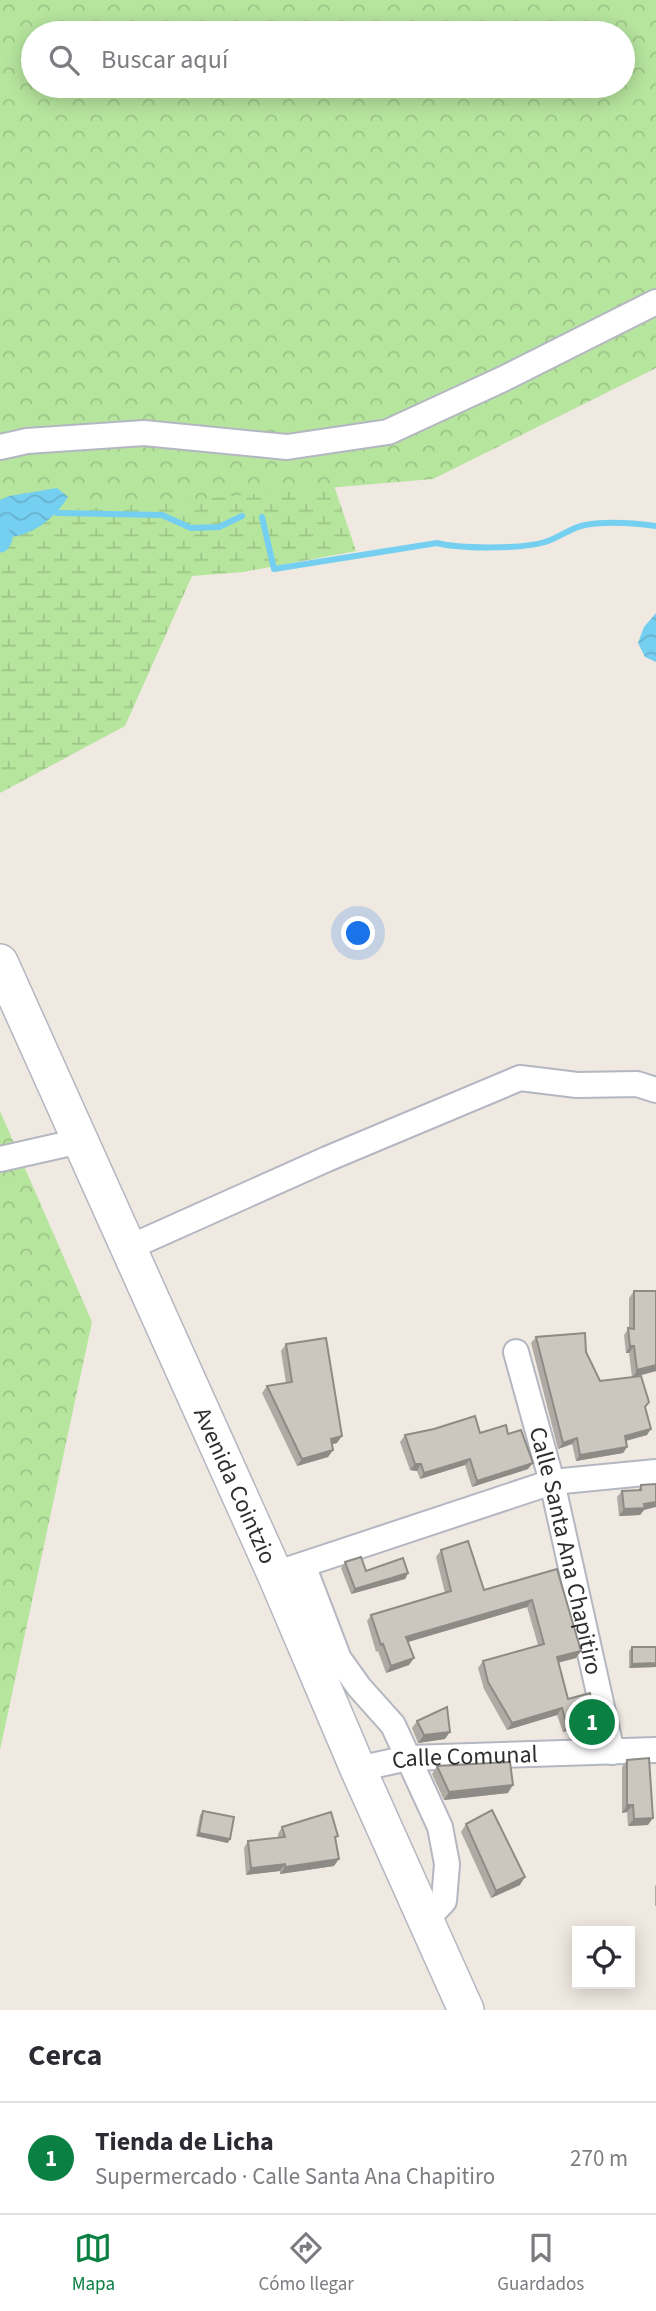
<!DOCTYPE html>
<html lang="es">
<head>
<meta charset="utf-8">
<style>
	:root { --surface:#fff; --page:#f7f7f7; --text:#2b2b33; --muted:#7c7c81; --line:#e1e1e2; --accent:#0b8043 }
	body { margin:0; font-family:"Source Sans 3",sans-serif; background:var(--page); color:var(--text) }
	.controls { position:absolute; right:21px; bottom:21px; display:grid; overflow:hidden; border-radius:0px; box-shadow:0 4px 18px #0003 }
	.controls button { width:63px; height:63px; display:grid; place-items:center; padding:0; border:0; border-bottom:2px solid var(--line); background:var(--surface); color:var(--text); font:35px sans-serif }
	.you { position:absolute; left:359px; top:934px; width:24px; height:24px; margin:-18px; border:5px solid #fff; border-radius:50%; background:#1a73e8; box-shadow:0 0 0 10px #1a73e833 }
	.badge { display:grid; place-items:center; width:46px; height:46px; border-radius:50%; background:var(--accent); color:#fff; font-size:23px; font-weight:700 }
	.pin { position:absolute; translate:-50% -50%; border:4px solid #fff; box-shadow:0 2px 7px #0006 }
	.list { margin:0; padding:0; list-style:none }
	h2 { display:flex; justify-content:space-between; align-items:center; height:91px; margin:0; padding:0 28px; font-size:30px }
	h2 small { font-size:23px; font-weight:400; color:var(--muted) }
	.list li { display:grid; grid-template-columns:46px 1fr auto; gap:21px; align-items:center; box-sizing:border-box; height:112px; padding:0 28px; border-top:2px solid var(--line) }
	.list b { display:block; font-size:26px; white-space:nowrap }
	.list p { margin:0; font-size:23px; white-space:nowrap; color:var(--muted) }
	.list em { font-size:23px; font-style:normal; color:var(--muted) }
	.icon { flex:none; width:38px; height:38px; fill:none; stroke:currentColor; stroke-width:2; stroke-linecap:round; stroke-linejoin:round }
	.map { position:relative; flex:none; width:656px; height:2010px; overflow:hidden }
	.search { position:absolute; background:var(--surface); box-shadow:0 4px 18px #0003; left:21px; right:21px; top:21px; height:77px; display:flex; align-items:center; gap:18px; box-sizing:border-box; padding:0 24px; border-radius:38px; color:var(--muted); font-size:26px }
	.sheet { height:203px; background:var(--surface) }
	nav { display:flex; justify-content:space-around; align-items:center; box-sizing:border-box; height:98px; border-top:2px solid var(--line); background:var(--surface); font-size:19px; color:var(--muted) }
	nav a { display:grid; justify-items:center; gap:4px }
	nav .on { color:var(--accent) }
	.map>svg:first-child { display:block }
	.wetland { fill:url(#wetland-marsh) }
	.park { fill:url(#park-crowns); fill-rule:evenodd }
	.water { fill:url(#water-waves) }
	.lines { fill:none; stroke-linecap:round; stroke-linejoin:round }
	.stream { stroke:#75cff0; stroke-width:6 }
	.canal { stroke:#75cff0; stroke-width:21 }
	.minor-casing { stroke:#b4b7c1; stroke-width:28 }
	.secondary-casing { stroke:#b4b7c1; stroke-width:38 }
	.minor { stroke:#fff; stroke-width:24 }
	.secondary { stroke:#fff; stroke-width:35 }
	.wall { fill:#afaba4 }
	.shaded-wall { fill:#8e8b86 }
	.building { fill:#cbc7bf; stroke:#8e8b86; stroke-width:2 }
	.labels { text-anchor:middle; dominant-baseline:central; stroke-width:5; stroke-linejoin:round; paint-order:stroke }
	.street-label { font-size:24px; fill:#2e2e2e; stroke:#fff }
</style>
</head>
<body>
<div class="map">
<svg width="656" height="2010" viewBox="0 0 656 2010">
	<defs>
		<pattern id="wetland-marsh" width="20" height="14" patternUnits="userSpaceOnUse" patternTransform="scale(1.75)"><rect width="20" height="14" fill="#b6e59e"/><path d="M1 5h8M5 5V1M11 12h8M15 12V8" fill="none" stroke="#9dc588"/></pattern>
		<pattern id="park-crowns" width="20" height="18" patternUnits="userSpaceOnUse" patternTransform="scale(1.75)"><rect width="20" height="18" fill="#b6e59e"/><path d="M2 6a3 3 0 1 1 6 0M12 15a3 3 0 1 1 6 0" fill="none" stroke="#9dc588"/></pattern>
		<pattern id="water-waves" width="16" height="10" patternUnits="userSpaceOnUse" patternTransform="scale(1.75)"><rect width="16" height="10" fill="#75cff0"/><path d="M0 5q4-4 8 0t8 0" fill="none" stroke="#66b2ce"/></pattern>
	</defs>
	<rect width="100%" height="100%" fill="#efe9e1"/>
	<polygon class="wetland" points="325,459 356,551 243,572 192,576 125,726 0,793 0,480"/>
	<g class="park">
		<path d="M0,0H656V368L433,479L0,516ZM33,33H623V86H33Z"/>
		<polygon points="0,1111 92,1322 0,1750"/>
	</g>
	<g class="water">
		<path d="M57,488L68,497C53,521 29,538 0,538V500L9,496Z"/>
		<polygon points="656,613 656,662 645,657 638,643 644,627"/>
	</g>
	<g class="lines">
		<g class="stream">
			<polyline points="57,513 162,515 191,528 219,527 242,516"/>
			<path d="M262,517L274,569L437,543C460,549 523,549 545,542C559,538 572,527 585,525C608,521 633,523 656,526"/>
		</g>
		<polyline class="canal" points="0,542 2,538"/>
		<g class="minor-casing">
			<g id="minor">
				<polyline points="0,447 27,441 144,433 287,447 388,432 503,379 656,302"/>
				<polyline points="0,1159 80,1141"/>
				<polyline points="128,1248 327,1159 520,1078 577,1085 637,1084 656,1090"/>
				<path id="s1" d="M516,1352L552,1482L612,1752"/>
				<polyline points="303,1565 339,1659 359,1687 393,1725 440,1827 447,1864 444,1901 425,1921"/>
				<polyline points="287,1570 552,1482 656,1472"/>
				<path id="s2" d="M358,1769L408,1758L656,1750"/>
			</g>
		</g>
		<g class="secondary-casing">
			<g id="secondary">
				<path id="s3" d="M0,962L275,1574L358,1769L466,2010"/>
			</g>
		</g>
		<use href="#minor" class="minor"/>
		<use href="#secondary" class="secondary"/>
	</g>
	<g class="wall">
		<polygon points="634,1291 656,1371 635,1377 645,1407 647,1435 626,1441 627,1447 623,1453 576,1461 572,1444 558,1449 531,1343 536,1337 586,1352 600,1381 632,1377 629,1353 626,1353 624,1335 629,1328 629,1298"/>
		<polygon points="286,1344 337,1443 332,1444 333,1450 328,1457 297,1466 262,1393 267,1386 286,1383 281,1351"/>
		<polygon points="480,1433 508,1434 528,1469 472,1487 465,1465 420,1479 417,1471 410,1470 400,1442 405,1435"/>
		<polygon points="641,1485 644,1510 640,1515 619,1516 617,1497 622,1491 638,1490"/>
		<polygon points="441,1550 484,1590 557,1569 581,1651 576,1658 558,1663 568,1699 595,1717 591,1724 563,1732 557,1715 507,1730 484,1689 478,1668 483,1661 538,1645 527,1607 408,1642 409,1665 386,1673 378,1651 376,1652 367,1621 371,1615 445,1593 436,1557"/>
		<polygon points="345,1562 366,1571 408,1573 405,1579 351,1594 341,1568"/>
		<polygon points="632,1647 656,1647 656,1667 629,1668 629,1651"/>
		<polygon points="417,1721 445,1739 418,1743 412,1728"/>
		<polygon points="627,1760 648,1825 628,1826 627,1812 622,1813 622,1767"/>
		<polygon points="437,1766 508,1793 444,1800 432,1774"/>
		<polygon points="203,1811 228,1843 196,1836 200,1815"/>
		<polygon points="466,1824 520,1885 491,1898 461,1832"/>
		<polygon points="282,1827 336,1839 334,1866 280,1874 280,1871 246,1875 244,1848 248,1841 278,1837 278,1834"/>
		<polygon points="656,1885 656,1906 655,1906 655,1886"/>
	</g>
	<g class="shaded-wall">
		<polygon points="630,1346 634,1346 629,1353 626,1353"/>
		<polygon points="656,1365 656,1371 633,1377 637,1370"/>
		<polygon points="651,1429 647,1435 621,1442 625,1436"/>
		<polygon points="342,1436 337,1443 326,1446 331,1439"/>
		<polygon points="577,1438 572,1444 558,1449 563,1443"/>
		<polygon points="627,1447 623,1453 576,1461 580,1455"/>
		<polygon points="333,1450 328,1457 297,1466 302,1459"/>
		<polygon points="470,1459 465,1465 420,1479 424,1473"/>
		<polygon points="533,1463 528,1469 472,1487 477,1481"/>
		<polygon points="415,1464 421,1464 417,1471 410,1470"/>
		<polygon points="656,1502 656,1507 644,1510 640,1515 619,1516 624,1509"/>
		<polygon points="408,1573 405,1579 351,1594 355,1589"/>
		<polygon points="532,1600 527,1607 401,1644 406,1637"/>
		<polygon points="581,1651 576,1658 552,1664 557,1657"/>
		<polygon points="414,1658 409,1665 386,1673 391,1666"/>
		<polygon points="656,1663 656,1667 629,1668 632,1664"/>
		<polygon points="562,1708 557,1715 507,1730 512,1723"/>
		<polygon points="595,1717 591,1724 563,1732 567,1726"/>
		<polygon points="450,1732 445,1739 418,1743 424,1735"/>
		<polygon points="513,1785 508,1793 444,1800 449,1792"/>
		<polygon points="627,1805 633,1805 627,1812 622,1813"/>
		<polygon points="653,1818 648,1825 628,1826 634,1819"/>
		<polygon points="199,1833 230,1839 228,1843 196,1836"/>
		<polygon points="339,1859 334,1866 280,1874 285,1867"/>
		<polygon points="285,1864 280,1871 246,1875 251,1868"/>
		<polygon points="525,1877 520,1885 491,1898 496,1891"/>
	</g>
	<g class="building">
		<polygon points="634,1291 656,1291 656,1365 637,1370 634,1346 630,1346 628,1328 634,1329"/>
		<polygon points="585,1333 586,1352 600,1381 641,1376 649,1402 645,1407 651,1429 625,1436 627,1447 580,1455 577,1438 563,1443 536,1337"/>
		<polygon points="326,1338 342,1436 331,1439 333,1450 302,1459 267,1386 292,1382 286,1344"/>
		<polygon points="475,1416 480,1433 506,1425 508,1434 521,1430 533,1463 477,1481 470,1459 424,1473 421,1464 415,1464 405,1435 434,1429"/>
		<polygon points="656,1484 656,1502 644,1504 645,1508 624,1509 622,1491 641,1490 641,1485"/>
		<polygon points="468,1541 484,1590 557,1569 581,1651 557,1657 568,1699 590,1693 595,1717 567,1726 562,1708 512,1723 488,1682 483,1661 544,1644 532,1600 406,1637 414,1658 391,1666 383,1644 381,1645 371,1615 451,1591 441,1550"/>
		<polygon points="361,1557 366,1571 403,1558 408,1573 355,1589 345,1562"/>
		<polygon points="632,1647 656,1647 656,1663 632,1664"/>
		<polygon points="447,1707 450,1732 424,1735 417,1721"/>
		<polygon points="649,1758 653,1818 634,1819 633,1805 627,1805 627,1760"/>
		<polygon points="510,1762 513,1785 449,1792 437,1766"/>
		<polygon points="492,1810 525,1877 496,1891 466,1824"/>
		<polygon points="203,1811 234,1817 230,1839 199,1833"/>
		<polygon points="331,1812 338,1836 335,1837 339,1859 285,1867 285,1864 251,1868 248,1841 285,1837 282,1827"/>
	</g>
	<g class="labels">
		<g class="street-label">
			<text stroke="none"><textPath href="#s3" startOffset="574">Avenida Cointzio</textPath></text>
			<text stroke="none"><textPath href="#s1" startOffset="205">Calle Santa Ana Chapitiro</textPath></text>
			<text stroke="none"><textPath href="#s2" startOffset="108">Calle Comunal</textPath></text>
		</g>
	</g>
</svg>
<div class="controls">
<button><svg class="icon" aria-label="locate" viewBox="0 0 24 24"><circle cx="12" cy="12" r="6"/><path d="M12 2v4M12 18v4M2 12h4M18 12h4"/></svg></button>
</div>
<div class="you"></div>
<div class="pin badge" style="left:592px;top:1722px">1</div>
<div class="search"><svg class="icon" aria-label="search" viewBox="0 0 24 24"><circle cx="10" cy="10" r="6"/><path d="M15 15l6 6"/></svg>Buscar aquí</div>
</div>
<section class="sheet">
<h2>Cerca<small></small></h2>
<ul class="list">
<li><span class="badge">1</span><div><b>Tienda de Licha</b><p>Supermercado · Calle Santa Ana Chapitiro</p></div><em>270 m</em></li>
</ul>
</section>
<nav>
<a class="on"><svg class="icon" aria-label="map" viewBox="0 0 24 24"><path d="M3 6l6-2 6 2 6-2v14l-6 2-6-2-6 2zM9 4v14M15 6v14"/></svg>Mapa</a>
<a><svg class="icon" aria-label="directions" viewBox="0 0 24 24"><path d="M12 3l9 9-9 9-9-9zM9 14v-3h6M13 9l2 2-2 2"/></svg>Cómo llegar</a>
<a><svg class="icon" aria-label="saved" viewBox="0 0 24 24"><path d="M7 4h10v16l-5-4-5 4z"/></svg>Guardados</a>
</nav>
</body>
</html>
